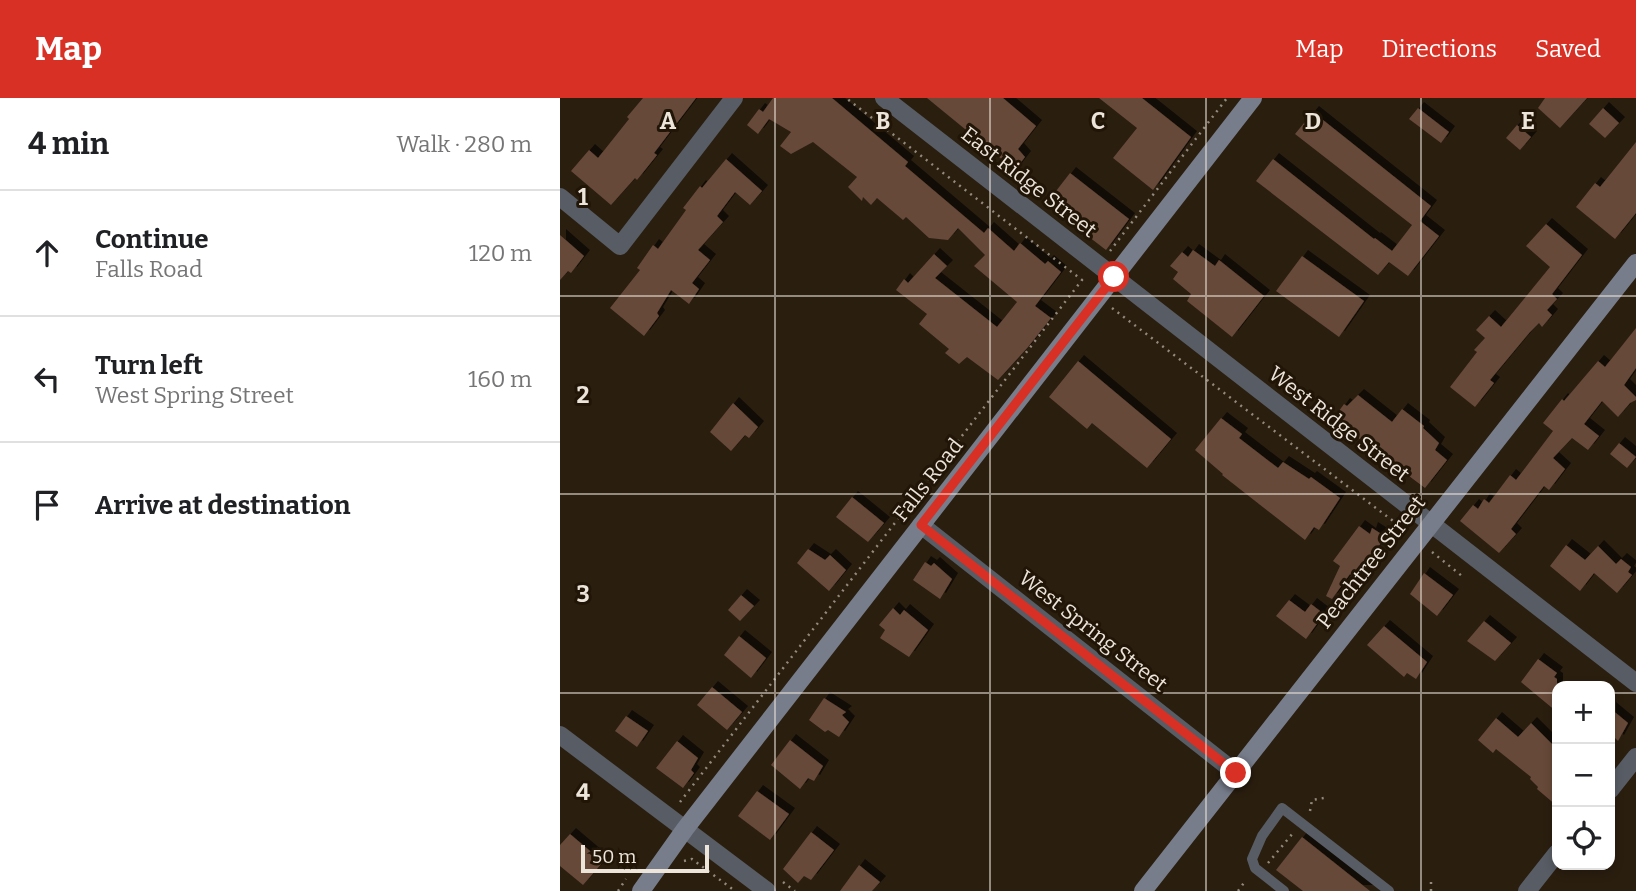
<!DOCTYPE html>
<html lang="en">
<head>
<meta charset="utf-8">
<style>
	:root { --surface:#fff; --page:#f2f2f2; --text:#202124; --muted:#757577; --line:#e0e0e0; --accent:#d93025 }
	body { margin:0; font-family:Bitter,serif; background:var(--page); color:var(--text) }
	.controls { position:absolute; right:21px; bottom:21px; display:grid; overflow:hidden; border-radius:14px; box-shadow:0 4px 10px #0003 }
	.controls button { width:63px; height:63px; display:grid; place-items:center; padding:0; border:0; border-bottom:2px solid var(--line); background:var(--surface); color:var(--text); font:35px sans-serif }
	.scale { position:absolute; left:21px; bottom:18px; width:128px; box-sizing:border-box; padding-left:7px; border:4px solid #ede4da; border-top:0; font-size:19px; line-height:24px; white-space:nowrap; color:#ede4da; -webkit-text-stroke:5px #201506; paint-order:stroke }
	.stop { position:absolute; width:21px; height:21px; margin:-16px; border:5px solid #d93025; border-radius:50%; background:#fff }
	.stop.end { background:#d93025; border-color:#fff; box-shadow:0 2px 7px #0008 }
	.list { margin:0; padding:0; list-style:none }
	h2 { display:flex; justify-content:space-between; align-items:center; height:91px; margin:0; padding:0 28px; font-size:30px }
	h2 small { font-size:23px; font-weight:400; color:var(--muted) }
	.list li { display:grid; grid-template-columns:46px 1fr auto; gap:21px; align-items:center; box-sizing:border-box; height:126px; padding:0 28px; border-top:2px solid var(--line) }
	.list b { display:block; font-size:26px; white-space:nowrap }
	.list p { margin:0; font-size:23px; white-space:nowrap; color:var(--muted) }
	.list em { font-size:23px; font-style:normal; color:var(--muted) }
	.icon { flex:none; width:38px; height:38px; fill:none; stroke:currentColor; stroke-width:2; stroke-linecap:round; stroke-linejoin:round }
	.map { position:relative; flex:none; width:1076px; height:793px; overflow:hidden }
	header { display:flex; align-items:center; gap:42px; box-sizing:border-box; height:98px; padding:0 35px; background:var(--accent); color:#fff }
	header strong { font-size:33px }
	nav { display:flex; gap:38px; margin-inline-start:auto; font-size:24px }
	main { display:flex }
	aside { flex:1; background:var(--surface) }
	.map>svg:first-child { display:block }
	.building { fill:#664839; filter:url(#shadow) }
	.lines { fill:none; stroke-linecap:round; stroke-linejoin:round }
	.path { stroke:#93897c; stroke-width:2.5; stroke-dasharray:2 5; stroke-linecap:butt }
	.lane { stroke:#585c64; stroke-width:10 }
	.street { stroke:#585c64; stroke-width:18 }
	.secondary { stroke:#777d8b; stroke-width:18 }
	.route { stroke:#d93025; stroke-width:9 }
	.grid { fill:none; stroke:#ede4da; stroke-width:2; stroke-opacity:0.55 }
	.labels { text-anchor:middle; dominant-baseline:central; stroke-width:6; stroke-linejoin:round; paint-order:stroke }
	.street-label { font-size:21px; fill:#ede4da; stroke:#201506 }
	.grid-label { font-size:23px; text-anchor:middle; font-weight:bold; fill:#ede4da; stroke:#201506; stroke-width:6; stroke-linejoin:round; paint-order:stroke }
</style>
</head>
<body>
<header>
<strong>Map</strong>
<nav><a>Map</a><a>Directions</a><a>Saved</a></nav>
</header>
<main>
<aside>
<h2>4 min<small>Walk · 280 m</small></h2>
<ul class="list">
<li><svg class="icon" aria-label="ahead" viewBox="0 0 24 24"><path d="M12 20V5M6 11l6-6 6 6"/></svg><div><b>Continue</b><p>Falls Road</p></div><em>120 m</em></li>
<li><svg class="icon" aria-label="left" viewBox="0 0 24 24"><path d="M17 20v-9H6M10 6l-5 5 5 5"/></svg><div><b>Turn left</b><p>West Spring Street</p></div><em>160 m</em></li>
<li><svg class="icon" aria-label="arrive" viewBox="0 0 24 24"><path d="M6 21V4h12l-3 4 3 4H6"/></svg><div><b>Arrive at destination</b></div></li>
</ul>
</aside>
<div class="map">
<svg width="1076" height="793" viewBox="0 0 1076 793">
	<defs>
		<filter id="shadow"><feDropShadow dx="6" dy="-6" stdDeviation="0" flood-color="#0009"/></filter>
	</defs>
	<rect width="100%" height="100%" fill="#2a1e0f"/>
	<g class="building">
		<polygon points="83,0 136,0 94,55 97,57 77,82 75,80 51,107 11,73 29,52 38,60 69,21 67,19"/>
		<polygon points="213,0 272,0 348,64 345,68 424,135 428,130 454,153 460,145 485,166 488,163 501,174 475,208 491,220 468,249 438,282 407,259 399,266 385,255 389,251 359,226 367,216 336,192 344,181 348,185 374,156 387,168 375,180 437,229 457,204 414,168 425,157 398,130 388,142 369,140 346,119 343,122 317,100 311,107 303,99 302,103 288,89 297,79 253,44 231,56 220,48 231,34 209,21 198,36 187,27 199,11 203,14"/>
		<polygon points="367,0 443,0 476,28 458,51 465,59 455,72"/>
		<polygon points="539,0 582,0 631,39 593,92 553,60 577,30"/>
		<polygon points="985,0 1027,0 1000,30 978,10"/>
		<polygon points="858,10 889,34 881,45 849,21"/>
		<polygon points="1043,10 1059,25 1045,40 1029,26"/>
		<polygon points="753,14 871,108 860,123 879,138 848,178 829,164 818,177 696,83 713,61 814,141 815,140 832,153 852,127 735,36"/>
		<polygon points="957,27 971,39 960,52 946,40"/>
		<polygon points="1076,44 1076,115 1055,141 1016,109 1035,85 1040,89"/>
		<polygon points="166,61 202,93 190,107 175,94 157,118 163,124 138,152 150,162 132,185 139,191 129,206 111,192 97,215 99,218 84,238 50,210 80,172 77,170 93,147 98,151 126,112 123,110 140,88 142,90"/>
		<polygon points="510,75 569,121 546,152 486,106"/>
		<polygon points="986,126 1022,157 992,196 997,201 987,212 992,217 982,229 979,225 970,234 930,282 934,285 915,309 890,289 917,254 914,252 925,240 916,232 929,218 941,229 990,169 966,148"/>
		<polygon points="0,137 24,158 11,175 8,173 0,182"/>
		<polygon points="633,152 655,168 659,162 704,198 672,239 627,203 631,196 613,181 618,174 610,168 622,154 628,159"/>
		<polygon points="742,158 804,203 779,239 716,193"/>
		<polygon points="1076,230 1076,270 1064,287 1076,299 1076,302 1070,305 1058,319 1042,303 1024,326 1039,338 1028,352 1012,340 993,360 1005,371 989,392 984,388 951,431 956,436 939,455 900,423 913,407 918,411 924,401 929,405 950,377 956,382 993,333 983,325 1002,301 1004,303 1038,263 1045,269"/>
		<polygon points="518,263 611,341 587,370 532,325 527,331 489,299"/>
		<polygon points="798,297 832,324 842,311 864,328 863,330 879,345 875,352 887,362 865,390 773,321 784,306 787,308"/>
		<polygon points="173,305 198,329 189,340 185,337 171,353 150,334"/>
		<polygon points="661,320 682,336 679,340 718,370 723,364 749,381 751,379 780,400 759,432 754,429 745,442 662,377 663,376 635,352"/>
		<polygon points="1059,345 1076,359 1067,370 1050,356"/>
		<polygon points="292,399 324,425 308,444 276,419"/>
		<polygon points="799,428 810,436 812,430 826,439 814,454 817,458 808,471 804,467 796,480 790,476 772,501 766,498 780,468 773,463"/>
		<polygon points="1006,447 1025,462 1038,448 1056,466 1061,461 1071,469 1068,474 1072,477 1057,495 1034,475 1020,493 990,468"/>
		<polygon points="248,451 265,462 270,457 286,472 269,493 237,465"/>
		<polygon points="365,464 371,468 374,465 392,481 380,501 353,482"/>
		<polygon points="864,475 893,497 877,518 850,496"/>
		<polygon points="181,497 194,508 180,523 168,512"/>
		<polygon points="729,502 745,514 751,506 764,516 746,541 716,518"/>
		<polygon points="333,510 340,517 344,512 368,532 349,559 320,540 325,532 319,527"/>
		<polygon points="924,523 951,545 935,563 907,543"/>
		<polygon points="824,528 867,564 856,581 847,575 844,579 807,547"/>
		<polygon points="179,538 206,560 191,580 164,557"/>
		<polygon points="978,561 997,575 994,579 997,581 997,614 961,584"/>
		<polygon points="152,589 182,614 167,632 137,607"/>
		<polygon points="264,600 286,614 282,617 289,624 279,639 268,632 265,634 249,622"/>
		<polygon points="1050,610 1068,625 1058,643 1050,635"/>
		<polygon points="66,618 88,633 77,649 55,633"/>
		<polygon points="936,620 958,639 971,625 997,651 997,708 977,691 978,689 970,681 971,679 936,651 933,655 918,642"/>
		<polygon points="230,642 263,668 254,683 248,680 240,691 211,667"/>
		<polygon points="117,643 138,660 131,672 134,675 123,690 96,670"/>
		<polygon points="197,693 229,716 210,742 178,718"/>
		<polygon points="251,734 274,752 251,782 244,778 238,785 223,771"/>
		<polygon points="10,736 43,764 23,787 0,768 0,747"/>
		<polygon points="742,739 810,793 743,793 716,772"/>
		<polygon points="299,767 320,784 312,793 280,793"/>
	</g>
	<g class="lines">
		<g class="path">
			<polyline points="550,153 667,0"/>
			<polyline points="552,210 845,432"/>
			<polyline points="872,454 902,478"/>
			<polyline points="120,704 522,182 286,0"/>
			<polyline points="750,713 752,702 764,700"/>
			<polyline points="124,763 132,761 175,793"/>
			<polyline points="708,765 733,735"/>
			<polyline points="223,784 235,793"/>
			<polyline points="58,793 66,781"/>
			<polyline points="678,793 686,782"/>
			<polyline points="871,793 871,782"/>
		</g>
		<polyline class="lane" points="724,793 695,770 692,761 702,738 722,710 829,793"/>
		<g class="street">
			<polyline points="324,0 1076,585"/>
			<polyline points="0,99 60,148 174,0"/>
			<polyline points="361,427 676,675"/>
			<polyline points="0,637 207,793"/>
			<polyline points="1050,692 1076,659"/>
			<polyline points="967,793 997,755"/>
		</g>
		<g class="secondary">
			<polyline points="81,793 125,731 693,0"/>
			<polyline points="583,793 1076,165"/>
		</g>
	</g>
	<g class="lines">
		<polyline class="route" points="554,179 361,427 676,675"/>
	</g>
	<path class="grid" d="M215,0V793M430,0V793M646,0V793M861,0V793M0,198H1076M0,396H1076M0,595H997M1050,595H1076"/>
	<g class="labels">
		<g class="street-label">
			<text transform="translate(469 84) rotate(38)">East Ridge Street</text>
			<text transform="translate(779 326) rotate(38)">West Ridge Street</text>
			<text transform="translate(368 382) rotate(-52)">Falls Road</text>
			<text transform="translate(811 464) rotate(-52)">Peachtree Street</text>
			<text transform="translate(533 533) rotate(38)">West Spring Street</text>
		</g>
	</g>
	<g class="grid-label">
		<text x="108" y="31">A</text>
		<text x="323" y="31">B</text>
		<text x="538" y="31">C</text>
		<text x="753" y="31">D</text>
		<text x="968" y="31">E</text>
		<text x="23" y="107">1</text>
		<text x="23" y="305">2</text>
		<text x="23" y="504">3</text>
		<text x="23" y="702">4</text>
	</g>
</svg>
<div class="controls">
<button>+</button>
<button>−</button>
<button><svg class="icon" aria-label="locate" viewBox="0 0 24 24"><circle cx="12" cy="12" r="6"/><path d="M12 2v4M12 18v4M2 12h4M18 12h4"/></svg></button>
</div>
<div class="scale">50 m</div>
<div class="stop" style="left:554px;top:179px"></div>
<div class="stop end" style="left:676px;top:675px"></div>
</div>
</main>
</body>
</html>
